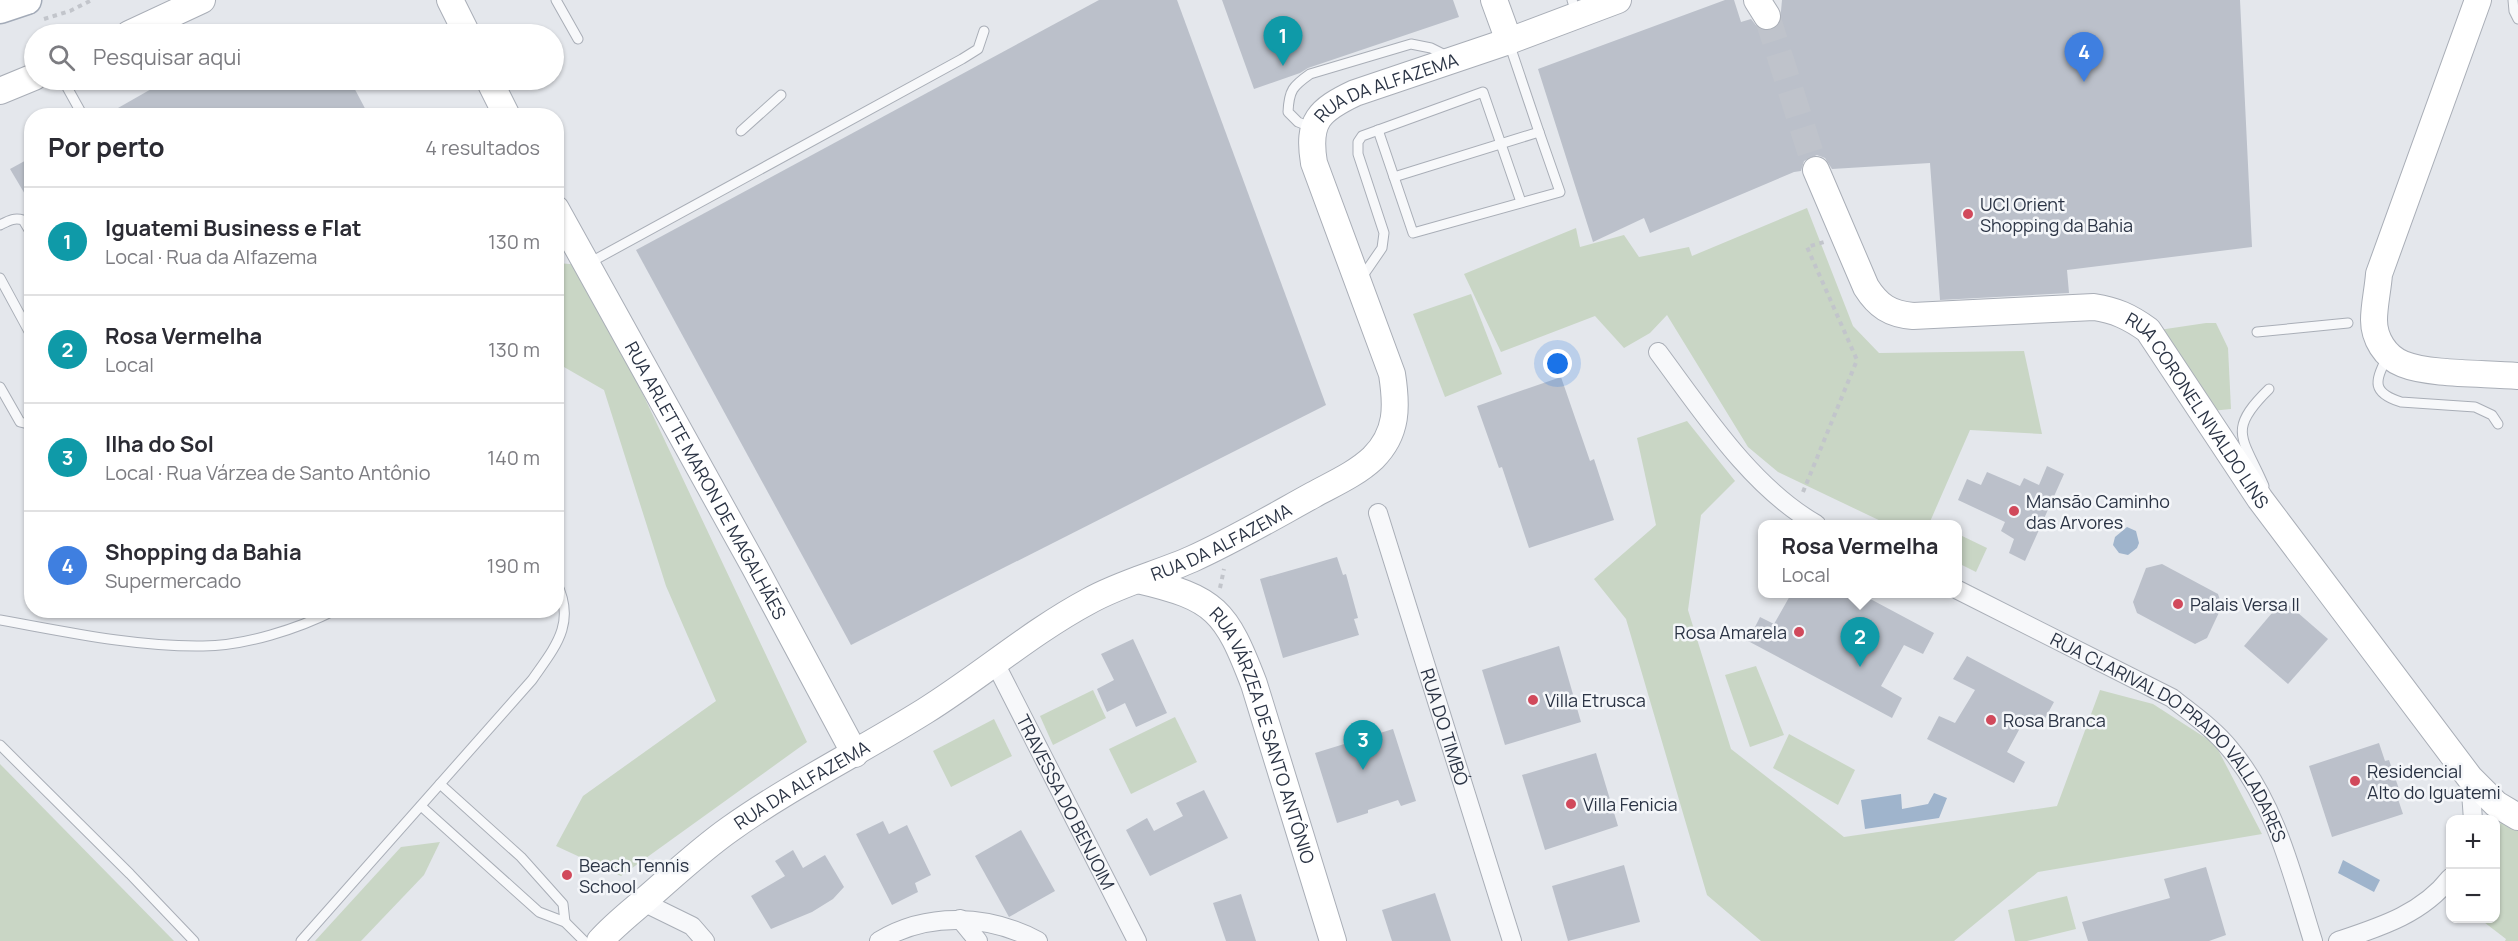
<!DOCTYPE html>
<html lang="pt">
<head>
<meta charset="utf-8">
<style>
	:root { --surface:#fff; --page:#f2f2f3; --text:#2b2b33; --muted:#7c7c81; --line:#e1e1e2; --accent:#2563eb }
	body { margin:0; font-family:Manrope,sans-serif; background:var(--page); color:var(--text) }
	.controls { position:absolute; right:18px; bottom:18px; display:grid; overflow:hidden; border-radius:12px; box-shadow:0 2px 4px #0004 }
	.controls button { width:54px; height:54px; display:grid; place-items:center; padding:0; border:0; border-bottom:2px solid var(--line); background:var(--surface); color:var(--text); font:30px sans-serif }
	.you { position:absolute; left:1558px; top:364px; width:21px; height:21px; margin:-15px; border:4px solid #fff; border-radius:50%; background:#1a73e8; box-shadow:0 0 0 9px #1a73e833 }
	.badge { display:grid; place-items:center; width:39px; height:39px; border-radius:50%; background:var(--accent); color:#fff; font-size:20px; font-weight:700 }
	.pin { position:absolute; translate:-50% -50px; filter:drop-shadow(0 2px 3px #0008) }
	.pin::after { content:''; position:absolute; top:32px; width:21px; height:18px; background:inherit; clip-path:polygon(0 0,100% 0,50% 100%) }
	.popup { position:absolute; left:1758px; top:520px; width:204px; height:78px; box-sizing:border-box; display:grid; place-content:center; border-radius:12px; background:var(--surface); filter:drop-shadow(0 2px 4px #0005); font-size:20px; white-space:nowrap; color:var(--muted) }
	.popup b { font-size:22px; color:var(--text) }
	.popup::after { content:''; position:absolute; left:50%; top:100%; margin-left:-12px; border:12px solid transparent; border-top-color:var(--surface) }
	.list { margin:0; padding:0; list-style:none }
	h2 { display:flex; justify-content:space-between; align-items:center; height:78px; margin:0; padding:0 24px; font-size:26px }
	h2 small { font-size:20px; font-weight:400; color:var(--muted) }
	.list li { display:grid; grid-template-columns:39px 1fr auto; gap:18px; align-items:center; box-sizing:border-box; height:108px; padding:0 24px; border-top:2px solid var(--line) }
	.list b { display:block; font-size:22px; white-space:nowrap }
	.list p { margin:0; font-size:20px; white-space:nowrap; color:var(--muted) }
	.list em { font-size:20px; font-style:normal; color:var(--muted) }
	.icon { flex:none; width:33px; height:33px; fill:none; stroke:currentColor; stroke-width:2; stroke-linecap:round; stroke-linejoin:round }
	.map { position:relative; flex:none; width:2518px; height:941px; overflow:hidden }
	.search { position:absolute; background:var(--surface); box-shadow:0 2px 4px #0004; left:24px; top:24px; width:540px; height:66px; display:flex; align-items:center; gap:15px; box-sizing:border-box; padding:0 21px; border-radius:33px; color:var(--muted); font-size:22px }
	.panel { position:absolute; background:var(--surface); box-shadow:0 2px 4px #0004; left:24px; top:108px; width:540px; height:510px; border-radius:24px }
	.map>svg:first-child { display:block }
	.green { fill:#c9d6c5 }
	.water { fill:#9fb4cc }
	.building { fill:#bbc0ca }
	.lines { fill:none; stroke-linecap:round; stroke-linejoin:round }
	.secondary-tunnel { stroke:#bfc3cb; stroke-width:26; stroke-dasharray:26 13; stroke-linecap:butt }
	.lane-casing { stroke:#a9aeb7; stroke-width:11 }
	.street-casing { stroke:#a9aeb7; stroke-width:20 }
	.secondary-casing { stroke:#a9aeb7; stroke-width:28 }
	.primary-casing { stroke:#a3abb8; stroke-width:31 }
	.path { stroke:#c2c5cb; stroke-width:4; stroke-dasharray:4.5 4.5; stroke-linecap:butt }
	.lane { stroke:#f7f8fa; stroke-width:9 }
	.street { stroke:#f7f8fa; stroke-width:18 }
	.secondary { stroke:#fff; stroke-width:26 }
	.primary { stroke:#fff; stroke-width:28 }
	.poi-dot { fill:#d1495b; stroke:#f4f6f9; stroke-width:2 }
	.labels { text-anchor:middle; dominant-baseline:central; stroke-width:5; stroke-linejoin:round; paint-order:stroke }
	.street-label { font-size:18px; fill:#2b3445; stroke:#f4f6f9 }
	.poi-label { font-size:18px; fill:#2b3445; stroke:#f4f6f9; text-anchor:start }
</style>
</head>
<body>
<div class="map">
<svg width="2518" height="941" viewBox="0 0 2518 941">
	<rect width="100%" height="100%" fill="#e4e7ec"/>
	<g class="green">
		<polygon points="1807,208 1853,326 1879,353 2024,351 2042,434 1970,430 1929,524 1887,524 1778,472 1748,447 1667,315 1650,333 1624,348 1595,316 1501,352 1464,274 1576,228 1580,247 1624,235 1639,257 1689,247 1692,256"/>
		<polygon points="557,263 582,265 807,742 621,876 556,846 583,796 716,701 666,586 604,390 557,363"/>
		<polygon points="1471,294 1502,374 1445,397 1413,314"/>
		<polygon points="2206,323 2216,323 2228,348 2231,409 2211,411 2159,330"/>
		<polygon points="1687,421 1735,481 1701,515 1688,610 1731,749 1844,837 2057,806 2100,690 2153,704 2215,744 2262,834 2038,872 1954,941 1761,941 1707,895 1626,619 1594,579 1656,525 1637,438"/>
		<polygon points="1958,534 1987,548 1976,572 1958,563"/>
		<polygon points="1756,666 1784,735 1750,747 1725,675"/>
		<polygon points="1093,690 1106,718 1053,745 1040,716"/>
		<polygon points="1175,717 1197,762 1131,794 1109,749"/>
		<polygon points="994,719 1012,756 951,787 933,751"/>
		<polygon points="1789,734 1855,770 1838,805 1773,768"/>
		<polygon points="0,764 174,941 0,941"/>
		<polygon points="2502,820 2518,821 2518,941 2505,941 2506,939 2480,919 2496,918 2496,834"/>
		<polygon points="440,842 424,875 361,941 315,941 401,847"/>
		<polygon points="2067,896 2076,929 2027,941 2015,941 2008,910"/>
	</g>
	<g class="water">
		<polygon points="2127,527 2136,531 2139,543 2137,548 2128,555 2119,553 2113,545 2115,537"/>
		<polygon points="1934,793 1947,798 1939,818 1865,829 1861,800 1901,794 1902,809 1928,804"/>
		<polygon points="2343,860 2380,880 2374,892 2338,873"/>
	</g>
	<g class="building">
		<polygon points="1099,0 1177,0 1326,405 851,645 636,250"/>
		<polygon points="1222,0 1453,0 1459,17 1308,68 1300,73 1254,89"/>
		<polygon points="1725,0 1734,0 1741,22 1751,19 1759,29 1767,31 1775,28 1780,22 1782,0 2240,0 2252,247 2067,270 2069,293 1940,300 1930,163 1832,169 1825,158 1817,155 1804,161 1801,171 1794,172 1650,233 1644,218 1593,242 1538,69"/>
		<polygon points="167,80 350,80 369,116 104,116"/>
		<polygon points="32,157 32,206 10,169"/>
		<polygon points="1561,377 1590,461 1594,459 1614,520 1529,548 1502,467 1499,468 1477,406"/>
		<polygon points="2047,466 2064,474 2025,561 2009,553 2014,539 2001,531 2005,522 1958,500 1967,479 1981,485 1987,472 2020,486 2024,478 2039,485"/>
		<polygon points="1337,557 1343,575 1346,574 1358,618 1354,619 1359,635 1283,658 1260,579"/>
		<polygon points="2162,564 2218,594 2222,606 2207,638 2195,644 2137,613 2133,602 2146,568"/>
		<polygon points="1791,594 1861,594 1934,633 1923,654 1904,645 1881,686 1902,698 1892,718 1748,641 1760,617 1774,624"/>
		<polygon points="2283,600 2328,639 2288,684 2244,646"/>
		<polygon points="1133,639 1167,713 1136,727 1125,703 1107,712 1097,689 1114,680 1101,654"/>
		<polygon points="1559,646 1581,722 1505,745 1482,670"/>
		<polygon points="1967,656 2054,702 2042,724 2026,717 2007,752 2025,762 2014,783 1927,739 1939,716 1955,723 1975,690 1953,679"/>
		<polygon points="1393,729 1416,801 1401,806 1398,800 1368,810 1368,813 1337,823 1315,753"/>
		<polygon points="2379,743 2385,761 2389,760 2400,792 2396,793 2403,814 2332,837 2309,766"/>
		<polygon points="1596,753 1618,826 1545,850 1522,775"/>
		<polygon points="1204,790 1228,838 1150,876 1126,830 1147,818 1154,831 1183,816 1176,803"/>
		<polygon points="883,821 889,834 907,825 931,875 915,883 918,892 892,905 856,834"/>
		<polygon points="1021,830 1055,891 1009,917 975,856"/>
		<polygon points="793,850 803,868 825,855 844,887 833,899 812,912 771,929 751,896 785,876 775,861"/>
		<polygon points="1624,865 1640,922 1568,941 1552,886"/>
		<polygon points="2206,867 2226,935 2209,941 2088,941 2082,922 2170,898 2164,879"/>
		<polygon points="1435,893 1451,941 1392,941 1382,910"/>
		<polygon points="1241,894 1256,941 1226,941 1213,903"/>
	</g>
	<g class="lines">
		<polyline class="secondary-tunnel" points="1767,16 1816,170"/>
		<g class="lane-casing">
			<g id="lane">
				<polyline points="556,0 578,39"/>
				<polyline points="1572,0 1577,15"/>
				<polyline points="2513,0 2514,11 2518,19"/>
				<polyline points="63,80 83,116"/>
				<path d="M1313,128L1298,122L1288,112C1289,90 1293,86 1310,74L1411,44L1431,48L1449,57"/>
				<polyline points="1378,130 1413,233 1560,192 1539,132"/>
				<polyline points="741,131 781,95"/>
				<polyline points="1394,177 1539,132 1509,43"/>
				<path d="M0,225C8,221 14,217 23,220L32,235"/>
				<polyline points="589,263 962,59 978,49 984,31"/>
				<polyline points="0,278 32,337"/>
				<polyline points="1360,280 1382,248 1384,233 1358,154 1358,142 1362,136 1483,92 1521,202"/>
				<polyline points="2257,332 2348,323"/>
				<path d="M2387,358C2374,381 2372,393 2401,402L2475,407L2492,415L2498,424"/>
				<polyline points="0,387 20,422 32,425"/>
				<path d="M2264,486C2243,437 2226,431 2269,389"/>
				<path d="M0,620C67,632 135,647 203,646C244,646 298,629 335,610"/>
				<polyline points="0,745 130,874 194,941"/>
				<polyline points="440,784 521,857 563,904 565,922"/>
				<polyline points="421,806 539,912 565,922 584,941"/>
				<path d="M301,941L532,680C555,647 577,623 556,582"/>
			</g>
		</g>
		<g class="street-casing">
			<g id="street">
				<path d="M1658,352C1702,411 1751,487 1816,524"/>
				<path id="s1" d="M1378,513L1512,941"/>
				<path id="s2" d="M1958,590L2172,698C2192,714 2214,729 2230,749C2276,804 2292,874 2313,941"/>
				<path id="s3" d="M995,663L1137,941"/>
				<polyline points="2470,778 2473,820"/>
				<polyline points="643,902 692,926 705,941"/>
				<polyline points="960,919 978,941"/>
				<path d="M879,941C927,912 988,914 1038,941"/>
				<path d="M2338,941C2380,927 2422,914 2450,878"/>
			</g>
		</g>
		<g class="secondary-casing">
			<g id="secondary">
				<polyline points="450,0 467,34"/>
				<polyline points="1494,0 1509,41"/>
				<polyline points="1757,0 1767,16"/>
				<path d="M2478,0L2379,274C2378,289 2374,305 2374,320C2374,338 2385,357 2403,364C2430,375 2487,373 2518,376"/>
				<polyline points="129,34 202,0"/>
				<polyline points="489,80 507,116"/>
				<polyline points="0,91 34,77"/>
				<path id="s4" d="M1816,170L1866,287C1878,306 1890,314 1913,316L2094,307C2115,310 2130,317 2148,330L2260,499L2470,778L2496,804L2518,817"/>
				<path id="s5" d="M556,209L754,566L855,754"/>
				<path id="s6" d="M1138,580C1216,598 1226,611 1254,684L1333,941"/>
				<path id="s7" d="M600,941C616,923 635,909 653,893C678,871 703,848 730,829C792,785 861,751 925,711C981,676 1031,632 1089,601C1121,583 1158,574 1192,559C1234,540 1273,517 1313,495C1333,484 1356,474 1373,458C1398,433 1397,406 1392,374L1314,163C1307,121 1319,110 1355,93L1509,41L1618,0"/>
			</g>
		</g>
		<g class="primary-casing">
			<polyline id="primary" points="0,9 27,0"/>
		</g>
		<g class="path">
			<polyline points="44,19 70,11 92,0"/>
			<polyline points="1803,492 1857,360 1807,247 1824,242"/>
			<polyline points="1220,588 1224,569"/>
		</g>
		<use href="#lane" class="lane"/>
		<use href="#street" class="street"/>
		<use href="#secondary" class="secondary"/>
		<use href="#primary" class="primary"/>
	</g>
	<g class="poi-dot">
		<circle cx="1968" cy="214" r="6"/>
		<circle cx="2014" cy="511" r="6"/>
		<circle cx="2178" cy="604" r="6"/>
		<circle cx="1799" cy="632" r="6"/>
		<circle cx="1533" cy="700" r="6"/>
		<circle cx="1991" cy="720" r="6"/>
		<circle cx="2355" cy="781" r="6"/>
		<circle cx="1571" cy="804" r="6"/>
		<circle cx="567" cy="875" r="6"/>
	</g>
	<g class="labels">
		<g class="street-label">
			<text stroke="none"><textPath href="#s7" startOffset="1353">RUA DA ALFAZEMA</textPath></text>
			<text stroke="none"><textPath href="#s4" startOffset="519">RUA CORONEL NIVALDO LINS</textPath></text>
			<text stroke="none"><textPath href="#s5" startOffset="310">RUA ARLETTE MARON DE MAGALHÃES</textPath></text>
			<text stroke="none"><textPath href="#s7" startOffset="742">RUA DA ALFAZEMA</textPath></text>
			<text stroke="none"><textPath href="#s1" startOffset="224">RUA DO TIMBÓ</textPath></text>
			<text stroke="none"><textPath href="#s6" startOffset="218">RUA VÁRZEA DE SANTO ANTÔNIO</textPath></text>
			<text stroke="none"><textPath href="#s2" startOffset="264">RUA CLARIVAL DO PRADO VALLADARES</textPath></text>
			<text stroke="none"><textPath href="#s7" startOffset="256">RUA DA ALFAZEMA</textPath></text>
			<text stroke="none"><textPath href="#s3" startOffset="156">TRAVESSA DO BENJOIM</textPath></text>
		</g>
		<g class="poi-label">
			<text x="1980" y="204">UCI Orient<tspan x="1980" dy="21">Shopping da Bahia</tspan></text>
			<text x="2026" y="501">Mansão Caminho<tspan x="2026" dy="21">das Arvores</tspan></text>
			<text x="2190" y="604">Palais Versa II</text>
			<text x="1787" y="632" text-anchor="end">Rosa Amarela</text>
			<text x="1545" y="700">Villa Etrusca</text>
			<text x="2003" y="720">Rosa Branca</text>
			<text x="2367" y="771">Residencial<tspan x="2367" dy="21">Alto do Iguatemi</tspan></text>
			<text x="1583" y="804">Villa Fenicia</text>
			<text x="579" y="865">Beach Tennis<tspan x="579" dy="21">School</tspan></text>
		</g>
	</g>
</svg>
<div class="controls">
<button>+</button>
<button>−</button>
</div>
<div class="you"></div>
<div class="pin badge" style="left:1283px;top:66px;background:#0f9aa8">1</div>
<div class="pin badge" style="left:1860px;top:667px;background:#0f9aa8">2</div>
<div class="popup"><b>Rosa Vermelha</b>Local</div>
<div class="pin badge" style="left:1363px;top:770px;background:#0f9aa8">3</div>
<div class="pin badge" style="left:2084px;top:82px;background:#3f7fe0">4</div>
<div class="search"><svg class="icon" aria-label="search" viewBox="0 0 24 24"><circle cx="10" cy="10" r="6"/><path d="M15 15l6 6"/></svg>Pesquisar aqui</div>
<section class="panel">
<h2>Por perto<small>4 resultados</small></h2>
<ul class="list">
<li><span class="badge" style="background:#0f9aa8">1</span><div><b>Iguatemi Business e Flat</b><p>Local · Rua da Alfazema</p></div><em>130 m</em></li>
<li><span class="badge" style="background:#0f9aa8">2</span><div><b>Rosa Vermelha</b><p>Local</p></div><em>130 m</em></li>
<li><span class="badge" style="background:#0f9aa8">3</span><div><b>Ilha do Sol</b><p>Local · Rua Várzea de Santo Antônio</p></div><em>140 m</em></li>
<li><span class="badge" style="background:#3f7fe0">4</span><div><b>Shopping da Bahia</b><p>Supermercado</p></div><em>190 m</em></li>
</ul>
</section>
</div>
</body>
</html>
